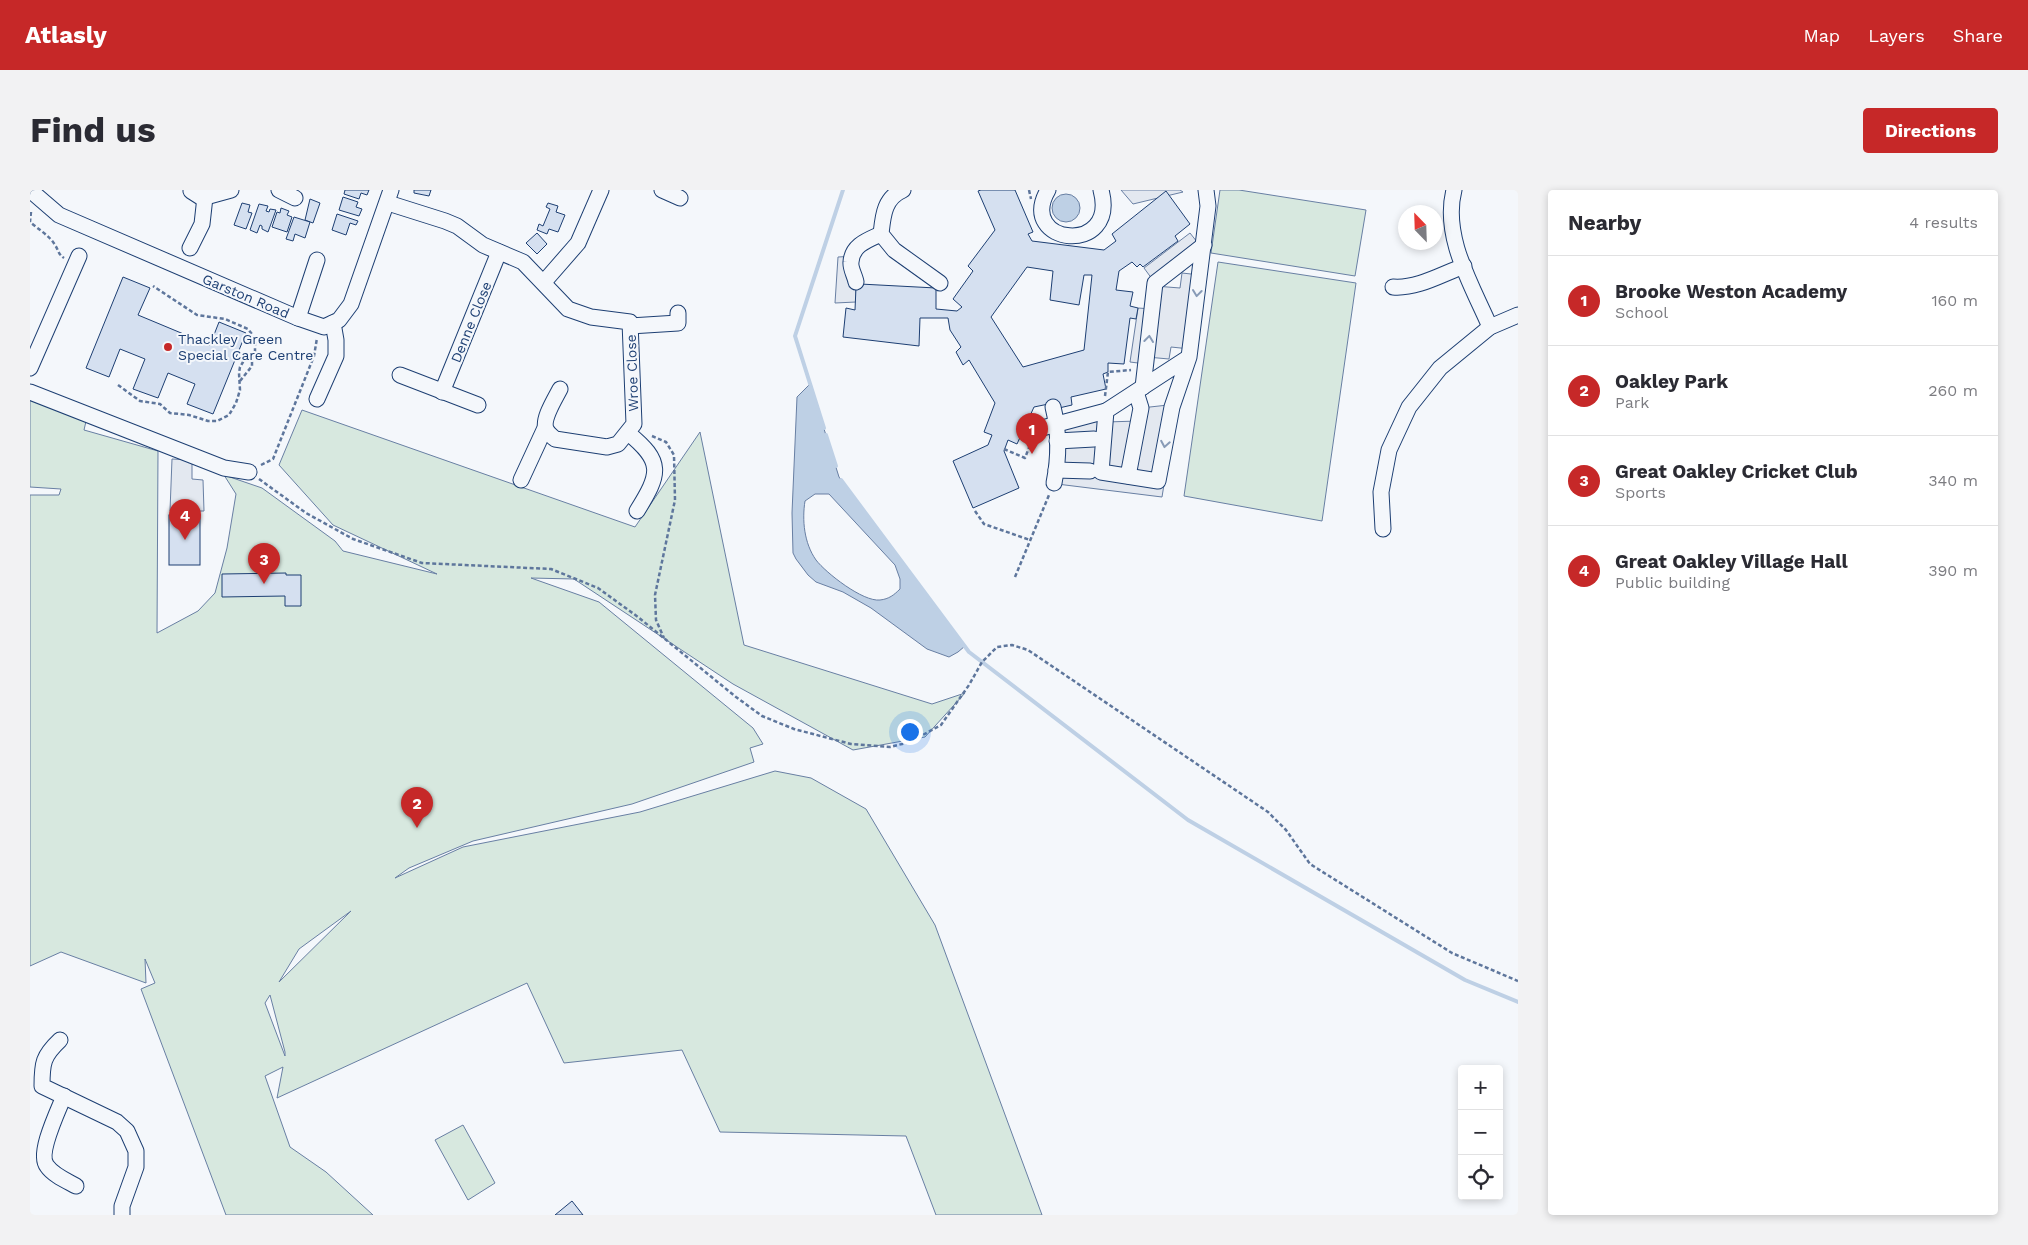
<!DOCTYPE html>
<html lang="en">
<head>
<meta charset="utf-8">
<style>
	:root { --surface:#fff; --page:#f2f2f3; --text:#2b2b33; --muted:#7c7c81; --line:#e1e1e2; --accent:#c62828 }
	body { margin:0; font-family:"Work Sans",sans-serif; background:var(--page); color:var(--text) }
	.controls { position:absolute; right:15px; bottom:15px; display:grid; overflow:hidden; border-radius:5px; box-shadow:0 2px 8px #0003 }
	.controls button { width:45px; height:45px; display:grid; place-items:center; padding:0; border:0; border-bottom:1px solid var(--line); background:var(--surface); color:var(--text); font:25px sans-serif }
	.compass { position:absolute; left:1368px; top:15px; width:45px; height:45px; border-radius:50%; background:var(--surface); box-shadow:0 2px 8px #0003; rotate:337deg }
	.you { position:absolute; left:879px; top:541px; width:18px; height:18px; margin:-12px; border:4px solid #fff; border-radius:50%; background:#1a73e8; box-shadow:0 0 0 8px #1a73e833 }
	.badge { display:grid; place-items:center; width:32px; height:32px; border-radius:50%; background:var(--accent); color:#fff; font-size:16px; font-weight:700 }
	.pin { position:absolute; translate:-50% -41px; filter:drop-shadow(0 1px 2px #0008) }
	.pin::after { content:''; position:absolute; top:26px; width:18px; height:15px; background:inherit; clip-path:polygon(0 0,100% 0,50% 100%) }
	.list { margin:0; padding:0; list-style:none }
	h2 { display:flex; justify-content:space-between; align-items:center; height:65px; margin:0; padding:0 20px; font-size:21px }
	h2 small { font-size:16px; font-weight:400; color:var(--muted) }
	.list li { display:grid; grid-template-columns:32px 1fr auto; gap:15px; align-items:center; box-sizing:border-box; height:90px; padding:0 20px; border-top:1px solid var(--line) }
	.list b { display:block; font-size:19px; white-space:nowrap }
	.list p { margin:0; font-size:16px; white-space:nowrap; color:var(--muted) }
	.list em { font-size:16px; font-style:normal; color:var(--muted) }
	.icon { flex:none; width:28px; height:28px; fill:none; stroke:currentColor; stroke-width:2; stroke-linecap:round; stroke-linejoin:round }
	.map { position:relative; flex:none; width:1488px; height:1025px; overflow:hidden; border-radius:5px }
	header { display:flex; align-items:center; gap:30px; box-sizing:border-box; height:70px; padding:0 25px; background:var(--accent); color:#fff }
	header strong { font-size:24px }
	nav { display:flex; gap:28px; margin-inline-start:auto; font-size:18px }
	.intro { display:flex; align-items:center; justify-content:space-between; box-sizing:border-box; height:120px; padding:0 30px }
	h1 { margin:0; font-size:35px }
	.button { padding:12px 22px; border-radius:5px; background:var(--accent); color:#fff; font-size:18px; font-weight:700 }
	main { display:flex; gap:30px; padding:0 30px }
	aside { flex:1; background:var(--surface); border-radius:5px; box-shadow:0 2px 8px #0003 }
	.map>svg:first-child { display:block }
	.green { fill:#d7e8df; stroke:#687fa3; fill-rule:evenodd }
	.parking { fill:#e3e8f0; stroke:#687fa3 }
	.water { fill:#bed0e5; stroke:#687fa3; fill-rule:evenodd }
	.lines { fill:none; stroke-linecap:round; stroke-linejoin:round }
	.stream { stroke:#bed0e5; stroke-width:4 }
	.building { fill:#d5e0f0; stroke:#1d3f73; fill-rule:evenodd }
	.minor-casing { stroke:#1d3f73; stroke-width:17 }
	.path { stroke:#5e769c; stroke-width:2.5; stroke-dasharray:4 2.5; stroke-linecap:butt }
	.minor { stroke:#f4f7fb; stroke-width:15 }
	.oneway { stroke:#889bb7 }
	.poi-dot { fill:#c62828; stroke:#f4f7fb; stroke-width:2 }
	.labels { text-anchor:middle; dominant-baseline:central; stroke-width:4; stroke-linejoin:round; paint-order:stroke }
	.street-label { font-size:14px; fill:#1d3f73; stroke:#f4f7fb }
	.poi-label { font-size:14px; fill:#1d3f73; stroke:#f4f7fb; text-anchor:start }
</style>
</head>
<body>
<header>
<strong>Atlasly</strong>
<nav><a>Map</a><a>Layers</a><a>Share</a></nav>
</header>
<div class="intro"><h1>Find us</h1><a class="button">Directions</a></div>
<main>
<div class="map">
<svg width="1488" height="1025" viewBox="0 0 1488 1025">
	<rect width="100%" height="100%" fill="#f4f7fb"/>
	<g class="green">
		<polygon points="1190,0 1209,0 1336,20 1325,86 1181,63"/>
		<polygon points="1188,72 1326,93 1292,331 1154,306"/>
		<path d="M0,208L57,227L54,240L128,261L127,443L168,421L185,403L197,358L206,304L194,285L232,298L305,351L313,361L407,384L303,335L249,275L272,220L605,337L670,242L714,455L902,514L935,503L895,547L823,560L703,494L544,389L501,388L569,412L723,538L733,554L720,558L724,572L602,614L443,651L379,678L365,688L433,657L610,622L745,581L781,588L836,619L905,735L1012,1025H906L876,946L690,942L652,860L534,873L497,793L247,908L253,877L235,886L260,957L296,982L343,1025H196L111,799L125,793L115,769L116,793L31,762L0,776V305H29L31,299L0,297ZM321,721L249,792L269,759ZM240,805L255,862V866L235,813Z"/>
		<polygon points="433,935 465,993 438,1010 405,950"/>
	</g>
	<g class="parking">
		<polygon points="1091,0 1150,0 1153,2 1103,14"/>
		<polygon points="1160,43 1171,57 1125,93 1114,78"/>
		<polygon points="826,66 826,112 805,113 808,67"/>
		<polygon points="1152,83 1170,85 1160,159 1141,157 1139,169 1117,167 1116,174 1100,172 1108,118 1122,119 1125,96 1150,98"/>
		<polygon points="1147,214 1132,307 1019,293 1020,237 1076,221 1076,232 1108,231 1111,218"/>
		<polygon points="142,269 162,270 162,289 173,290 174,321 140,321"/>
	</g>
	<g class="water">
		<circle cx="1036" cy="18" r="14"/>
		<path d="M780,194L809,287L935,456L928,462L919,467L897,459L841,418L813,402L786,392L778,385L766,369L763,363L762,323L767,207ZM785,304H799L865,375L870,389V399C864,405 859,409 850,410C833,412 796,383 786,370C774,353 772,330 775,311Z"/>
	</g>
	<g class="lines">
		<g class="stream">
			<polyline points="794,238 765,146 813,0"/>
			<polyline points="796,245 806,276"/>
			<polyline points="811,290 939,462 1158,630 1435,790 1488,812"/>
		</g>
	</g>
	<g class="building">
		<polygon points="315,0 339,0 337,5 331,3 329,9 314,4"/>
		<polygon points="384,0 401,0 399,6 384,3"/>
		<path d="M951,0H985L1003,42L998,44L1002,51L1074,60L1086,51L1082,44L1136,1L1160,34L1145,46L1148,51L1113,77L1110,74L1107,77L1102,72L1089,81L1086,100L1103,102L1100,116L1108,118L1106,129L1100,128L1094,174L1078,173V182L1073,184L1076,199L1041,207L1042,215L1029,218L1028,212L1004,217L987,254L978,250L974,261L989,298L943,318L923,271L958,255L962,245L954,242L965,213L939,170L933,175L926,162L931,157L920,140L918,128H890L889,156L813,147L816,118L825,120L826,97L830,94L906,98V119L927,121L932,117L923,109L943,81L938,76L965,40L948,1ZM997,77L1023,81L1020,110L1049,115L1054,85H1062L1054,160L993,177L961,127Z"/>
		<polygon points="313,7 328,12 326,17 332,19 329,26 309,20"/>
		<polygon points="280,9 290,13 283,33 275,30"/>
		<polygon points="212,13 220,15 218,22 222,23 216,39 204,35"/>
		<polygon points="518,13 528,16 526,22 535,25 528,42 519,39 517,44 507,40 509,34 513,36 520,19 516,17"/>
		<polygon points="229,14 238,16 236,21 239,22 240,19 246,20 238,42 232,39 232,36 230,35 227,43 220,40"/>
		<polygon points="251,18 259,21 257,25 262,27 257,42 242,37 247,22 250,23"/>
		<polygon points="307,24 328,31 326,35 320,33 316,45 302,40"/>
		<polygon points="264,27 280,32 275,48 265,44 263,51 256,49"/>
		<polygon points="507,43 517,54 507,64 496,53"/>
		<polygon points="93,87 120,98 108,125 180,155 189,132 216,143 183,224 157,214 165,194 138,183 128,208 103,199 115,169 90,159 79,187 56,178"/>
		<rect x="139" y="325" width="31" height="50"/>
		<polygon points="256,383 256,385 271,385 271,416 255,416 255,406 192,407 192,384"/>
		<polygon points="542,1011 553,1025 525,1025"/>
	</g>
	<g class="lines">
		<g class="minor-casing">
			<g id="minor">
				<polyline points="0,0 29,25 268,128 294,137 309,130 321,114 361,0"/>
				<polyline points="249,0 265,8"/>
				<polyline points="632,0 650,8"/>
				<path d="M873,0C854,8 853,26 851,44L864,60L910,93"/>
				<path d="M1018,0C986,55 1089,67 1071,0"/>
				<path d="M1424,0C1412,47 1442,95 1460,137"/>
				<polyline points="161,1 172,8 201,0"/>
				<path d="M358,13L415,31L427,36L453,55L493,72L538,119L561,127L600,132L604,234L588,254L577,257L525,249C522,246 518,244 516,239C512,229 525,209 530,199"/>
				<polyline points="160,58 172,34 175,7"/>
				<polyline points="514,92 548,53 571,0"/>
				<path d="M826,92C825,86 820,78 821,72C822,55 838,50 851,44"/>
				<path d="M1363,97C1387,99 1412,84 1434,76"/>
				<polyline points="268,128 287,70"/>
				<polyline points="600,136 648,133 648,123"/>
				<polyline points="1159,167 1076,221 1071,282 1128,291 1142,217 1159,167 1178,16 1176,0"/>
				<polyline points="0,178 49,66"/>
				<polyline points="370,185 448,215"/>
				<polyline points="1113,197 1125,93 1174,55"/>
				<polyline points="0,202 194,278 219,282"/>
				<polyline points="412,202 469,62"/>
				<polyline points="287,209 306,166 306,150 303,133"/>
				<path d="M1023,217C1029,241 1029,268 1024,293"/>
				<polyline points="1001,241 1076,221"/>
				<path d="M598,243C634,272 630,284 607,321"/>
				<polyline points="1027,251 1064,249"/>
				<polyline points="1026,280 1060,281"/>
				<polyline points="1098,286 1111,218 1106,202"/>
				<polyline points="491,290 515,238"/>
				<polyline points="1353,339 1351,302 1359,260 1379,217 1410,178 1460,137 1488,125"/>
				<path d="M30,850C13,866 12,873 12,896L87,932L97,941L106,961V977L92,1016V1025"/>
				<path d="M34,906C28,921 7,964 17,976C23,985 37,991 46,996"/>
			</g>
		</g>
		<g class="path">
			<polyline points="999,0 1001,9"/>
			<path d="M1,22L0,32C8,39 20,46 25,55C29,61 28,64 34,68"/>
			<polyline points="210,191 222,176 222,167"/>
			<polyline points="88,195 110,211 130,214 140,223 159,225 178,231 187,231 199,225 206,213 210,200 209,183 210,177 213,172 225,164 225,148 218,139 195,129 167,125 123,96"/>
			<polyline points="1075,206 1078,182 1101,180"/>
			<polyline points="622,246 636,252 644,265 645,310 625,405 626,430 634,448"/>
			<polyline points="974,259 995,268 1000,255"/>
			<polyline points="231,275 243,269 284,166 287,148"/>
			<polyline points="229,289 276,323 323,349 392,373 521,379 568,398 608,427 706,507 732,526 764,539 821,554 860,557 880,552 911,535 939,495 952,472 967,457 982,455 998,460 1238,622 1256,640 1280,674 1422,763 1488,791"/>
			<polyline points="945,321 954,334 1000,350"/>
			<polyline points="985,387 1019,305"/>
		</g>
		<use href="#minor" class="minor"/>
	</g>
	<defs><path id="oneway-chevron" d="M-2-3.5L2.5 0L-2 3.5" fill="none" stroke-width="1.6" stroke-linecap="round" stroke-linejoin="round" transform="scale(1.25)"/></defs>
	<g class="oneway">
		<use href="#oneway-chevron" transform="translate(1167 103) rotate(97)"/>
		<use href="#oneway-chevron" transform="translate(1119 149) rotate(-83)"/>
		<use href="#oneway-chevron" transform="translate(1135 254) rotate(100)"/>
	</g>
	<circle class="poi-dot" cx="138" cy="157" r="5"/>
	<g class="labels">
		<g class="street-label">
			<text transform="translate(216 106) rotate(23)">Garston Road</text>
			<text transform="translate(441 132) rotate(-68)">Denne Close</text>
			<text transform="translate(602 183) rotate(-92)">Wroe Close</text>
		</g>
		<g class="poi-label">
			<text x="148" y="149">Thackley Green<tspan x="148" dy="16">Special Care Centre</tspan></text>
		</g>
	</g>
</svg>
<div class="controls">
<button>+</button>
<button>−</button>
<button><svg class="icon" aria-label="locate" viewBox="0 0 24 24"><circle cx="12" cy="12" r="6"/><path d="M12 2v4M12 18v4M2 12h4M18 12h4"/></svg></button>
</div>
<svg class="compass" viewBox="-18 -18 36 36"><path d="M0-13l5 13h-10z" fill="#e53935"/><path d="M0 13l5-13h-10z" fill="#7c7c81"/></svg>
<div class="you"></div>
<div class="pin badge" style="left:1002px;top:264px">1</div>
<div class="pin badge" style="left:387px;top:638px">2</div>
<div class="pin badge" style="left:234px;top:394px">3</div>
<div class="pin badge" style="left:155px;top:350px">4</div>
</div>
<aside>
<h2>Nearby<small>4 results</small></h2>
<ul class="list">
<li><span class="badge">1</span><div><b>Brooke Weston Academy</b><p>School</p></div><em>160 m</em></li>
<li><span class="badge">2</span><div><b>Oakley Park</b><p>Park</p></div><em>260 m</em></li>
<li><span class="badge">3</span><div><b>Great Oakley Cricket Club</b><p>Sports</p></div><em>340 m</em></li>
<li><span class="badge">4</span><div><b>Great Oakley Village Hall</b><p>Public building</p></div><em>390 m</em></li>
</ul>
</aside>
</main>
</body>
</html>
